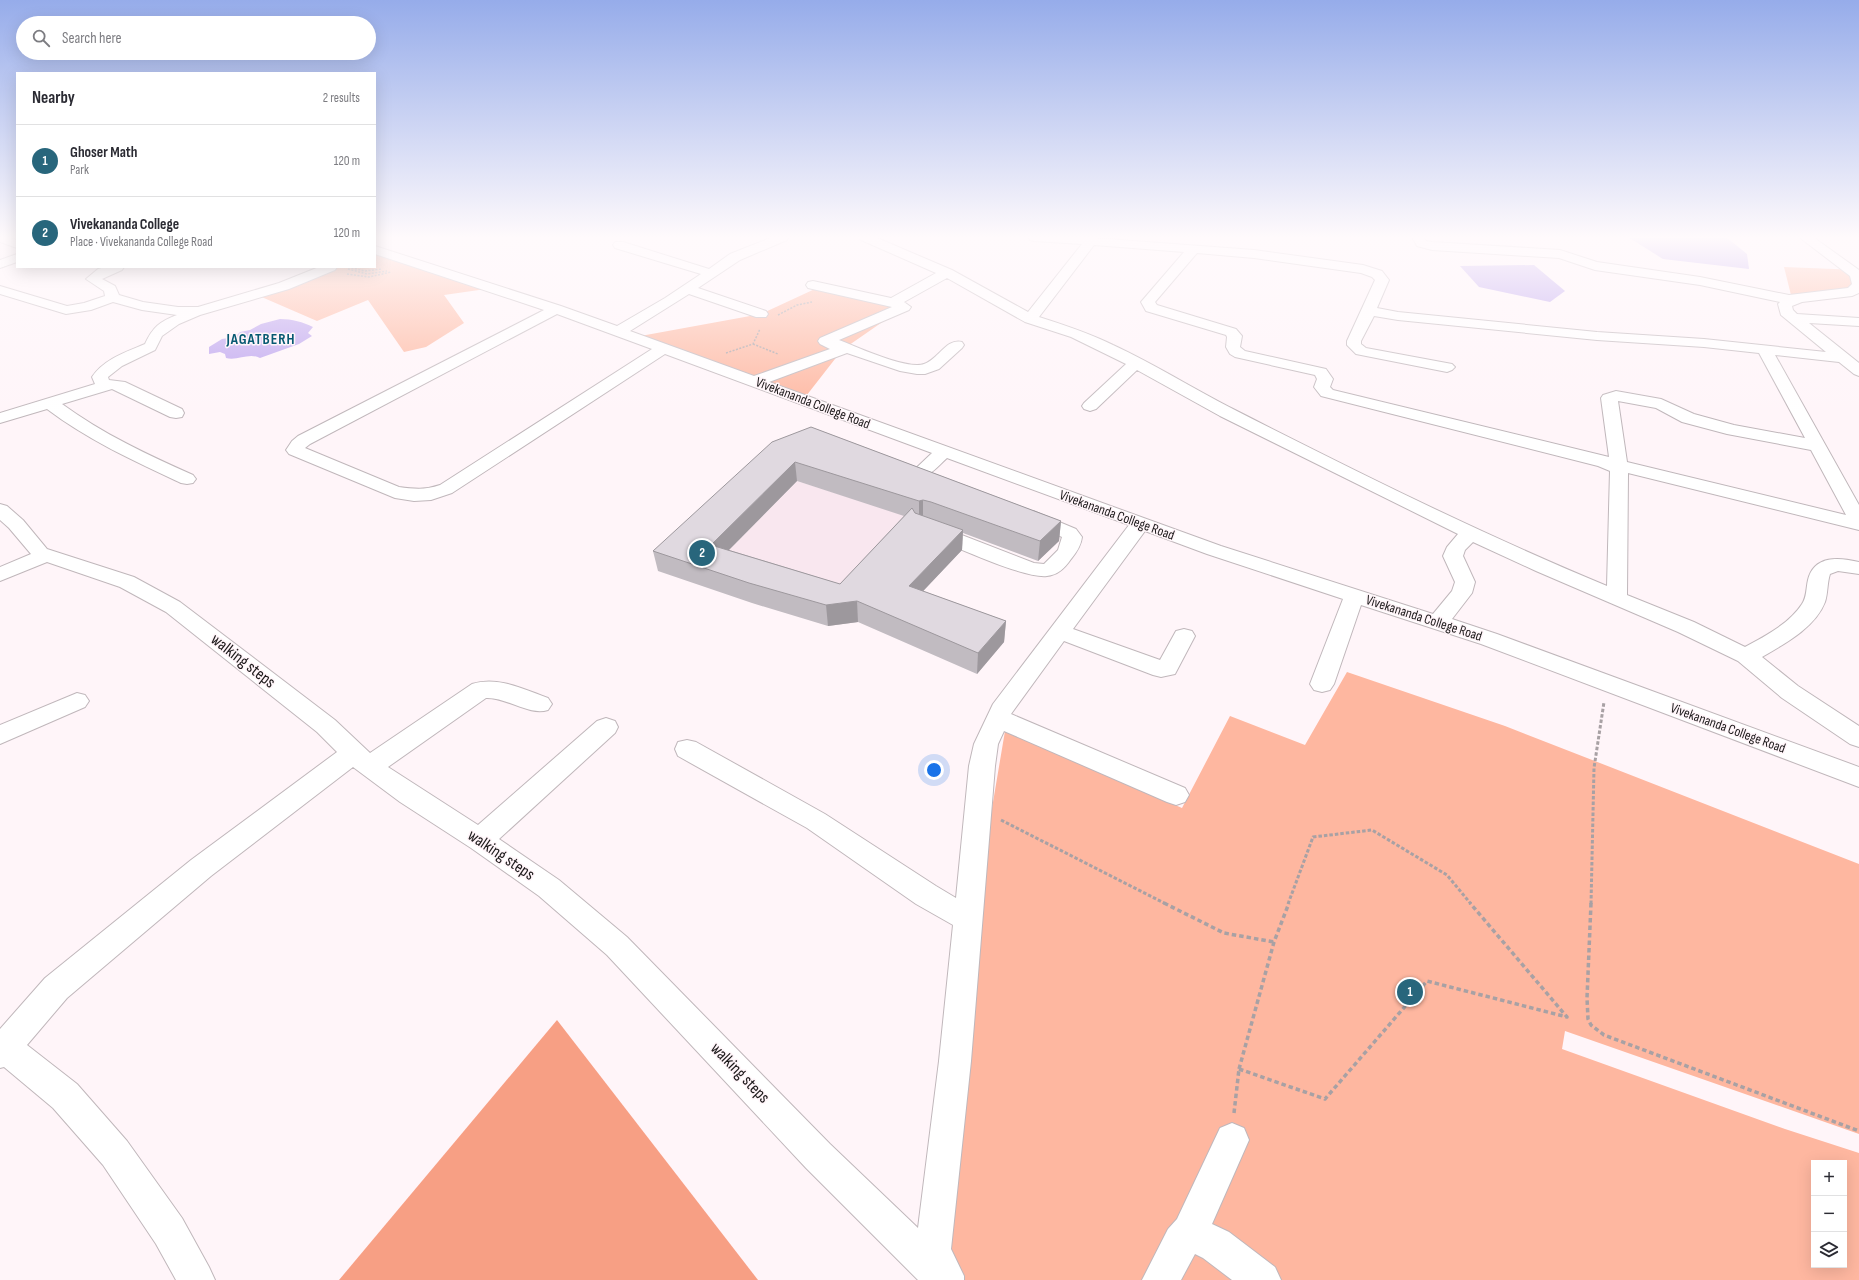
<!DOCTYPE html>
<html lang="en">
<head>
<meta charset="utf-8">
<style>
	:root { --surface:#fff; --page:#f2f2f3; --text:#2b2b33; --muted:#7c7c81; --line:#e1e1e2; --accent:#28667c }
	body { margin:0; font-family:"Sofia Sans Condensed",sans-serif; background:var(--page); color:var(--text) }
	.controls { position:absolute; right:12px; bottom:12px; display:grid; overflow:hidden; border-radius:0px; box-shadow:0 4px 16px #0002 }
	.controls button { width:36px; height:36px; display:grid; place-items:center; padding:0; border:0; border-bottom:1px solid var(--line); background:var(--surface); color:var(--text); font:20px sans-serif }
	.you { position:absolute; left:934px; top:770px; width:14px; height:14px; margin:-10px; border:3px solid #fff; border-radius:50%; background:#1a73e8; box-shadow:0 0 0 6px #1a73e833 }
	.badge { display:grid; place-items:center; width:26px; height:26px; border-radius:50%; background:var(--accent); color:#fff; font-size:13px; font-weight:700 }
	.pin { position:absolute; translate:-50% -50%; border:2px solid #fff; box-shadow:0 1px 4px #0006 }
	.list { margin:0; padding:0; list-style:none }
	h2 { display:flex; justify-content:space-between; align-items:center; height:52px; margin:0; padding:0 16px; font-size:17px }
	h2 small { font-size:13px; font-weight:400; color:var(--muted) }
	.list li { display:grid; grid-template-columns:26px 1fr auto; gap:12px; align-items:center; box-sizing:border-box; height:72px; padding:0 16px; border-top:1px solid var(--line) }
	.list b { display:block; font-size:15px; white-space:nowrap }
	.list p { margin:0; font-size:13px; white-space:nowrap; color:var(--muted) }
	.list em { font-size:13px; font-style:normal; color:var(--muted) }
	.icon { flex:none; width:22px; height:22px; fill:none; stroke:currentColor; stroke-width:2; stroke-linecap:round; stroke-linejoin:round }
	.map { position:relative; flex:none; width:1859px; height:1280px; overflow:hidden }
	.search { position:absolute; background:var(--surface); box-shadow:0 4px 16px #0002; left:16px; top:16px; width:360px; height:44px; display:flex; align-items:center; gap:10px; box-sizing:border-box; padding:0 14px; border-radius:22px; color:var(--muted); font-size:15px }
	.panel { position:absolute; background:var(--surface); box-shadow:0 4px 16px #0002; left:16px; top:72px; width:360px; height:196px; border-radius:0px }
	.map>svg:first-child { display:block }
	.built { fill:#f9e7ef }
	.green { fill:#feb7a0; fill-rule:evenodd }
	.forest { fill:#f79f84 }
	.water { fill:#bba1ee }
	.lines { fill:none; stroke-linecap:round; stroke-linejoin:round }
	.minor-casing { stroke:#c0b7bb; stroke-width:2 }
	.highway-casing { stroke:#c0b7bb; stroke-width:2 }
	.path-far2 { stroke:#a8a1a4; stroke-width:1.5; stroke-dasharray:2 1.5; stroke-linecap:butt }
	.path-far1 { stroke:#a8a1a4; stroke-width:3; stroke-dasharray:3.5 2; stroke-linecap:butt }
	.path { stroke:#a8a1a4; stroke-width:3.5; stroke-dasharray:4.5 3; stroke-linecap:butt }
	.minor { fill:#fff; fill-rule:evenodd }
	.highway { fill:#fff; fill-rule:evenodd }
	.wall { fill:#c1bbc1; fill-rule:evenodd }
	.shaded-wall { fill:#9d989d }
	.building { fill:#e0d9e0; stroke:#9d989d }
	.labels { text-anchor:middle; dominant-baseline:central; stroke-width:3; stroke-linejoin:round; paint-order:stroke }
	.street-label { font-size:14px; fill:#1c191a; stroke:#fff5f9 }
	.far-district-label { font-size:15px; font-weight:bold; letter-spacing:1px; fill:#075972; stroke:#fff5f9 }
	.near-street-label { font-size:17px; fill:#1c191a; stroke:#fff5f9 }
</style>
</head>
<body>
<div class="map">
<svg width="1859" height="1280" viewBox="0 0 1859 1280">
	<rect width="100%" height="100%" fill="#fff5f9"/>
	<polygon class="built" points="797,481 920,520 842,604 714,565"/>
	<g class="green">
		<polygon points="375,252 493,288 444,295 464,323 426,347 404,352 368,300 317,321 257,295 331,267 375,267"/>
		<polygon points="1784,267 1859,270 1859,294 1845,293 1792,299"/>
		<polygon points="817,288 904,307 842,350 803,400 635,337 761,314"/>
		<path d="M1347,672L1505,726L1859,864V1134L1565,1031L1562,1049L1785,1129L1859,1153V1280H964L943,1251L990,820L1005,731L1182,808L1230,716L1305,745ZM1814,1163H1844V1265H1814Z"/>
	</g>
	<polygon class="forest" points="557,1020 758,1280 339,1280"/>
	<g class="water">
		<polygon points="1628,237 1726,237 1747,254 1749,269 1663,259"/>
		<polygon points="1534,265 1565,291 1550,302 1479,287 1460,266"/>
		<path d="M280,319C292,319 303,322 313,327L308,333L312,336L299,344L260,358C249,352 238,361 226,358L225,354L220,352L209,354V347L222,339L235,337L240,332L250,330L261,324Z"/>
	</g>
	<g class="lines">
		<g class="minor-casing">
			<g id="minor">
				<polygon points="0,237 8,237 17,240 17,248 0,242"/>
				<path d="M773,237H789L787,240L740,260L698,288L766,311L768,314L766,317H756L689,294L630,331L754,376L830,349L820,344L818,341L820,338L892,307L808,288L806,285L808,282L813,281L891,298L936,273L861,240L859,237H875L952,270L1028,312L1082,244L1034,241L1030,240L1028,237H1080L1254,250L1363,265L1382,271L1389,280L1377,308L1398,312L1597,332L1704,339L1826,352L1781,315L1778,304L1780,302L1700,285L1595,270L1559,258L1432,250L1417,246L1412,237H1424L1426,241L1432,242L1560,250L1597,262L1700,277L1789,295L1848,288L1852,284L1850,276L1799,237H1813L1859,270V293L1852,296L1802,302L1792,306L1793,310L1797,314L1859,318V326L1809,323L1859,363V376L1854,374L1839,362L1775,355L1859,505V530L1628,473L1627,595L1694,622L1745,647C1765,636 1789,624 1802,604C1807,597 1806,588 1808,580C1814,555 1839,557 1859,562V574L1838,571L1830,574C1827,583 1828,593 1825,602C1815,628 1784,644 1762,657L1798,686L1859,726V747L1850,744L1782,698L1738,661L1678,632L1536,571L1473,542L1465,550L1463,556L1475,582L1472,593L1452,619L1497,634L1859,767V787L1481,644L1361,605L1334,684L1330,690L1322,692L1314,690L1310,684L1343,599L1207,554L1145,531L1073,629L1160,660L1176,631L1184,629L1192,631L1195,636L1175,674L1161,677L1153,675L1064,641L1011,714L1185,788L1189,795L1185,802L1176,805L1167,802L1004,731L998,744L995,766L971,1061L951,1249L964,1276V1280H918L806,1168L607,955L539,896L471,848L400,802L353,767L211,876L67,998L27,1045L77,1084L127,1141L182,1218L209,1267L215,1280H176L156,1244L103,1165L53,1108L4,1067L0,1068V1029L45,978L191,860L337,752L317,732L166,612L120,587L47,562L0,581V567L31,554L9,528L0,520V504L7,506L23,520L47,549L134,577L180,602L335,720L370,753L472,684C498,676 523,689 548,698L552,704L548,710C528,716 507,697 486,698L388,767L478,825L597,721L606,718L615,721L618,727L615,733L499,839L559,880L627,937L830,1144L918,1228L939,1061L953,925L916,904L807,828L678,756L675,749L678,742L687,740L696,742L825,814L936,886L956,898L969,766L974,744L993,704L1129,525L947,458C937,467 929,479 915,476L912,472L932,453L665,354L452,493L431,500L414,501L395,498L289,454L286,450L292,441L298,436L544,310L375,254V246L561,306L617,326L665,298L701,274L615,248L613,245L615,242H623L709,269L730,254ZM1094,245L1184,252L1141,302L1146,311L1226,335L1227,337L1226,347L1230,354L1235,357L1315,375L1317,379L1314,387L1321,396L1598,466L1610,471L1607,586C1479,533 1355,471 1233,409C1192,388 1154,364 1113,345C1089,333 1064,325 1039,317ZM1197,253L1254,258L1361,273L1372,277L1375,280L1347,341V345L1356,354L1447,372L1452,370L1455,367L1452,364L1366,348L1361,344V341L1374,316L1398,320L1597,340L1704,347L1759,353L1805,438L1734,425L1694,414L1661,399L1616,391L1603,395L1601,398L1609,457L1333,390L1330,387L1333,379L1326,369L1245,351L1240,347L1242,336L1236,329L1157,305L1155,302ZM947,278L1025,322L1071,337L1126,364L1084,403L1082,406L1084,409L1090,411L1096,409L1137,370L1220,416L1458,534L1447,547L1443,556L1455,582L1452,591L1433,614L1221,546L769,382L847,353L900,371L917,374H925L939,369L962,348L964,345L962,342C946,338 939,359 924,364C907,370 857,347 839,340L909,310L911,307L904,302ZM557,314L652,349L440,485C426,490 414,489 399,487L305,448L310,444ZM1618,401L1656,408L1682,422L1727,434L1811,450L1846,515L1627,462Z"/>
				<path d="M105,267H124L122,270L102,279L115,286L119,295L143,302L178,307H198L279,283L319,267H337L335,270L289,289L200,315L179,324L162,336L155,350L122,366L108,377L109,380L125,382L182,409L184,413L182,417L176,418L170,417L112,389L62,404C103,434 148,455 193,475L196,479L193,483L187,484L181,483C134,461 88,440 47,409L0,423V413L95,384L92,377C104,359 126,352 145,344C153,327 159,322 177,315L142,310L113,302L91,310L66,314L0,294V286L67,306L84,303L105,296L104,291L86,279L98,269Z"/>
				<path d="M1033,511L1076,529L1082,537C1081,546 1076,553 1071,559C1065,568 1058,575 1047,576C1024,579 952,545 927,535L924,531L927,527L934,525L941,527L1034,563L1044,564L1058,550L1062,537L1026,521L1023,517L1026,513Z"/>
				<polygon points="77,693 85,695 89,701 85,707 0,744 0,725"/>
				<polygon points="1232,1123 1244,1128 1249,1140 1212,1224 1229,1232 1275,1267 1281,1280 1232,1280 1203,1258 1195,1254 1181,1280 1142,1280 1168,1229 1177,1219 1220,1128"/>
			</g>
		</g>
		<g class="highway-casing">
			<polygon id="highway" points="17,254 17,262 0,268 0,260"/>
		</g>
		<g class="path-far2">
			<polyline points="348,267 365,271 382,269"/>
			<polyline points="348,269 367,274 387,271"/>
			<polyline points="347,274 369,277 391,272"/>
			<polyline points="778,315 797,305 812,302"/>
			<polyline points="753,344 778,354"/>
			<polyline points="726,353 753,344 760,329"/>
		</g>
		<g class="path-far1">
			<polyline points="1001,820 1166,904"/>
			<polyline points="1288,904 1313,837 1372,830 1447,875 1471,904"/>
			<polyline points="1591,904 1594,768 1604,702"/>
		</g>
		<g class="path">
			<polyline points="1164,903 1224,933 1274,942"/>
			<polyline points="1591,903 1587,998 1588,1019 1591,1025 1604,1035 1859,1131"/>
			<polyline points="1239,1069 1325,1099 1427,981 1567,1017 1470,903"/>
			<polyline points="1239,1069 1274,942 1289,903"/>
			<polyline points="1234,1113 1239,1069"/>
		</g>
		<use href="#minor" class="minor"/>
		<use href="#highway" class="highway"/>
	</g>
	<path class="wall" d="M811,427L1061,521L1059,541L1038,561L963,533L962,550L923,591L1006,621L1004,642L977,674L858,622L828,626L752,603L658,571L653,551ZM797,481L904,516L840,584L729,550Z"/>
	<g class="shaded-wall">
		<polygon points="795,462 797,481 714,565 711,545"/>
		<polygon points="923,500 923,520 919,521 919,501"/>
		<polygon points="1061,521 1059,541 1038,561 1040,541"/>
		<polygon points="963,530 962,550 909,606 909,586"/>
		<polygon points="857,601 858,622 828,626 826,605"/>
		<polygon points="1006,621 1004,642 977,674 978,653"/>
	</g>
	<polygon class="building" points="811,427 1061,521 1040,541 931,502 923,500 919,501 795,462 711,545 840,584 912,508 915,513 963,530 909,586 1006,621 978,653 857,601 826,605 749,583 653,551 772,442"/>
	<linearGradient id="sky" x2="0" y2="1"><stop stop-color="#96acea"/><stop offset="0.57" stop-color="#fffafc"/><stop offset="1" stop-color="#fffafc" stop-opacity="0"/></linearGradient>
	<rect width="1859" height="416" fill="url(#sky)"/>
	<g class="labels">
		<g class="street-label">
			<text transform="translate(813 403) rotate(21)">Vivekananda College Road</text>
			<text transform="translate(1117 515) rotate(20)">Vivekananda College Road</text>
			<text transform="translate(1424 618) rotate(18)">Vivekananda College Road</text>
			<text transform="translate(1728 728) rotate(20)">Vivekananda College Road</text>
		</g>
		<g class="far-district-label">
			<text x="261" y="339">JAGATBERH</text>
		</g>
		<g class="near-street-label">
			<text transform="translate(243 661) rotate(38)">walking steps</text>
			<text transform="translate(501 855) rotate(34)">walking steps</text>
			<text transform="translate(740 1073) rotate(46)">walking steps</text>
		</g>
	</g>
</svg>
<div class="controls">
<button>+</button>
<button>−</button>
<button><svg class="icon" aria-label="layers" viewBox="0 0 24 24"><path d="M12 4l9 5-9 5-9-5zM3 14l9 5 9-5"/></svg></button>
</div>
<div class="you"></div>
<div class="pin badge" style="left:1410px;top:992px">1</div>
<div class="pin badge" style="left:702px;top:553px">2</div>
<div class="search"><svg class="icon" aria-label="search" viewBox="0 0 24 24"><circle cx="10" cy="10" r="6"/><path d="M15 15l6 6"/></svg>Search here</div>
<section class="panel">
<h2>Nearby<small>2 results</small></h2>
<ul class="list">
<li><span class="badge">1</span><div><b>Ghoser Math</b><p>Park</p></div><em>120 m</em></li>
<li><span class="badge">2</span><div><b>Vivekananda College</b><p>Place · Vivekananda College Road</p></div><em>120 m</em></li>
</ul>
</section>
</div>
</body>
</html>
